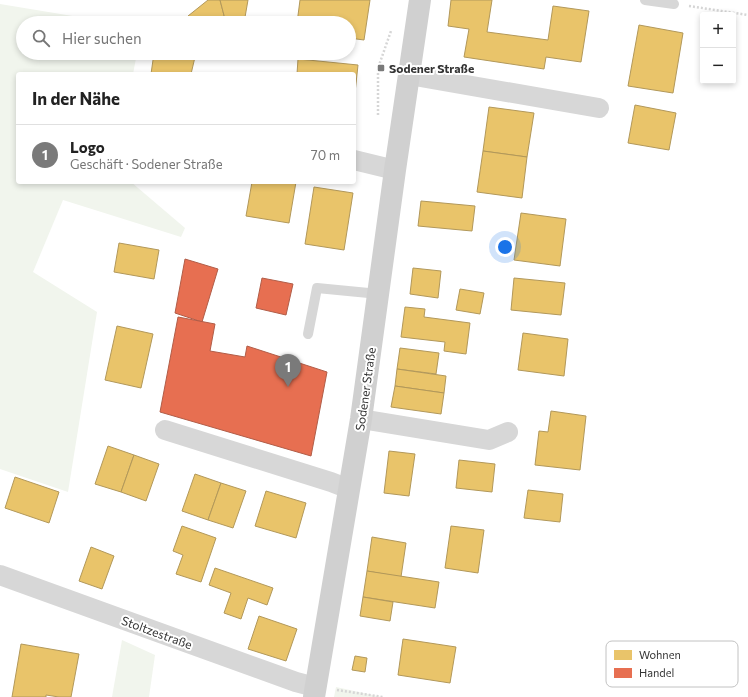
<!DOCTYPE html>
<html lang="de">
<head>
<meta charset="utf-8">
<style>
	:root { --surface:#fff; --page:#f6f6f6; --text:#222; --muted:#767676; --line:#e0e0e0; --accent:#7a7a7a }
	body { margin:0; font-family:Commissioner,sans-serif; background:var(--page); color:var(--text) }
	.controls { position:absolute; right:12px; top:12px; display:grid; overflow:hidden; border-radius:4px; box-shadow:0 2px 6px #0003 }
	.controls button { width:36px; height:36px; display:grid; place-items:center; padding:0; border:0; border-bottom:1px solid var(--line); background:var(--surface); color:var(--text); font:20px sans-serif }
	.you { position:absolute; left:505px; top:247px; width:14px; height:14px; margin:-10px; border:3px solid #fff; border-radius:50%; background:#1a73e8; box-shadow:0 0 0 6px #1a73e833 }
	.badge { display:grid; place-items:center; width:26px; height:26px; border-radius:50%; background:var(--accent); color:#fff; font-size:13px; font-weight:700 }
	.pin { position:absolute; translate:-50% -33px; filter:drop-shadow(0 1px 2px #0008) }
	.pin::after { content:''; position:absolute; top:21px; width:14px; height:12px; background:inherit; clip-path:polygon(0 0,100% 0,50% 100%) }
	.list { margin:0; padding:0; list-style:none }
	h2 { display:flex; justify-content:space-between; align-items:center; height:52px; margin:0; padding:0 16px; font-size:17px }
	h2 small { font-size:13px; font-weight:400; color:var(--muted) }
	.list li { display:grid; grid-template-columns:26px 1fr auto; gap:12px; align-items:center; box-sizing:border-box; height:60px; padding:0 16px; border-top:1px solid var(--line) }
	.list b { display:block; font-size:15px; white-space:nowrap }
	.list p { margin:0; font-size:13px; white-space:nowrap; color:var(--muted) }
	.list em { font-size:13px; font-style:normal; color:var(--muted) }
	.icon { flex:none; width:22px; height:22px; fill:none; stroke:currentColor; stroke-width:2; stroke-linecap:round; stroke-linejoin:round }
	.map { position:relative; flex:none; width:748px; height:697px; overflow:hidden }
	.search { position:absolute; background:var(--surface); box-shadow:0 2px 6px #0003; left:16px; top:16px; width:340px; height:44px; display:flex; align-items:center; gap:10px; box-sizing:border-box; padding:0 14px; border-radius:22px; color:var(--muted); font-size:15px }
	.panel { position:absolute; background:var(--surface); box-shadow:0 2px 6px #0003; left:16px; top:72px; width:340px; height:112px; border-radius:4px }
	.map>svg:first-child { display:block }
	.green { fill:#f1f5ed }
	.homes { fill:#e9c46a; stroke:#b2985a }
	.shops { fill:#e76f51; stroke:#b15d48 }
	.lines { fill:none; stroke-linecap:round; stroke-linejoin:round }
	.path { stroke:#d6d6d6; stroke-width:2.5; stroke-dasharray:2 2; stroke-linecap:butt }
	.service { stroke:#d7d7d7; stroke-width:10 }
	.minor { stroke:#d7d7d7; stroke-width:20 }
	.secondary { stroke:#d0d0d0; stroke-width:22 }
	.poi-dot { fill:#7a7a7a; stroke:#fff; stroke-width:1.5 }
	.labels { text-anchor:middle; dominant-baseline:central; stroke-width:4; stroke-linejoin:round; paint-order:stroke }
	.poi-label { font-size:12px; font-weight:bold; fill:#333; stroke:#fff; text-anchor:start }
	.street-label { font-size:12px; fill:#333; stroke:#fff }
	.key { fill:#fff; stroke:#c2c2c2; stroke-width:1 }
	.key-label { font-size:11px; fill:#333 }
</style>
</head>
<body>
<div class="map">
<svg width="748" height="697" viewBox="0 0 748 697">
	<rect width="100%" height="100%" fill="#fff"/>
	<g class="green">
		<polygon points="0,4 115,23 23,23 23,53 137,53 133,74 18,74 18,182 131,182 185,228 181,237 63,200 33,272 97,312 68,492 0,469"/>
		<polygon points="122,640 155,655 149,697 112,697"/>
		<polygon points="336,687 382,697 334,697"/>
	</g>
	<g class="homes">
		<polygon points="208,0 220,0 226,23 193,23 188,16"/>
		<polygon points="220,0 248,0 244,23 226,23"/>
		<polygon points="300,0 370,0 364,40 349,38 349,23 297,23"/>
		<polygon points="451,0 492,0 487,32 548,40 553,6 589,11 581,62 546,57 544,69 464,57 469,29 448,26"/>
		<polygon points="639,25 683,33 673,93 628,86"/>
		<polygon points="154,53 174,53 195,57 191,74 151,74"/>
		<polygon points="298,59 358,65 354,102 354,74 297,74"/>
		<polygon points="635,105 676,113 669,150 628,143"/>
		<polygon points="489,107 534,113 527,157 483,151"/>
		<polygon points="483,151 527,157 522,198 477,192"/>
		<polygon points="252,182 296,182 289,223 246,216"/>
		<polygon points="314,187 353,193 344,250 305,244"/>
		<polygon points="421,201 475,206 472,231 418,226"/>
		<polygon points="521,213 566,219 560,266 514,260"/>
		<polygon points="119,243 159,250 154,279 114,272"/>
		<polygon points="413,268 441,271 438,298 410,294"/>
		<polygon points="514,278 565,283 561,315 511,310"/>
		<polygon points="460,289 484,293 480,314 456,310"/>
		<polygon points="405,307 425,309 424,317 470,323 466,354 444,351 445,342 401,337"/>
		<polygon points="117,326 153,334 141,388 105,380"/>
		<polygon points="523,333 568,339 564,376 518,370"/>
		<polygon points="400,348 439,353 436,374 397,369"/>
		<polygon points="397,369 446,376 444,393 395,386"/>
		<polygon points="395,386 444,393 441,414 391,407"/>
		<polygon points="551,411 586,416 580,470 535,465 539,431 548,432"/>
		<polygon points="108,446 134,455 121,492 95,484"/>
		<polygon points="389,451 415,454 409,496 384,493"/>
		<polygon points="134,455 159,464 146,501 121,492"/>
		<polygon points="459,460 495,464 492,492 456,488"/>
		<polygon points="195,474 221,483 208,520 182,511"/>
		<polygon points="15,477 59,492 49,523 5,508"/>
		<polygon points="221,483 246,491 233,528 208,520"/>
		<polygon points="528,490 563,494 560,522 524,518"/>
		<polygon points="266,491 306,503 296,538 255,526"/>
		<polygon points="182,526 216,538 201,582 176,574 183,555 173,551"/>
		<polygon points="451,526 484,530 478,573 445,568"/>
		<polygon points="372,537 406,543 401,577 367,571"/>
		<polygon points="91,547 114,556 102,589 79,581"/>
		<polygon points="215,568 273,588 267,605 248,598 241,619 224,613 231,593 209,585"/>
		<polygon points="367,571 439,582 435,608 363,597"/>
		<polygon points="363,597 393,602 390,621 360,616"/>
		<polygon points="259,616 297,629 286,661 248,649"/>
		<polygon points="403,639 456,647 450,683 398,675"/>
		<polygon points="21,644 79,654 71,697 59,697 46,695 46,697 12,697"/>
		<polygon points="355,656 367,658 365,672 352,670"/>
	</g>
	<g class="shops">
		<polygon points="185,259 218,269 202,322 175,313"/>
		<polygon points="262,278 293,284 286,315 256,308"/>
		<polygon points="178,317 215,324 210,351 245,357 247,346 327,372 311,456 160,412"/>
	</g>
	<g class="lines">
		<g class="path">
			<polyline points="689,6 748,15"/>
			<polyline points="378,115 378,68 391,31"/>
			<polyline points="337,690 383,697"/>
		</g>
		<g class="service">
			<polyline points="645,0 674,4"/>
			<polyline points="308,334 317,288 379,294"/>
		</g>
		<g class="minor">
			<polyline points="409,75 599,108"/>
			<polyline points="354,160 395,170"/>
			<polyline points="361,419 489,440 508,432"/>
			<polyline points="165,430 331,482 349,489"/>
			<polyline points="0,575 296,682 315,687"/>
		</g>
		<polyline class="secondary" points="314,697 361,419 395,170 420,0"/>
	</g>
	<rect class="poi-dot" x="377" y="64" width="8" height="8" rx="2"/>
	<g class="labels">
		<g class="poi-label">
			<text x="389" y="68">Sodener Straße</text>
		</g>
		<g class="street-label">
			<text transform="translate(365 389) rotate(-82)">Sodener Straße</text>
			<text transform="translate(157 632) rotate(20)">Stoltzestraße</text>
		</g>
	</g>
	<rect x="606" y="641" width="132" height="46" rx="6" class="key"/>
	<rect x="614" y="650" width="18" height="10" fill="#e9c46a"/>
	<rect x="614" y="668" width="18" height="10" fill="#e76f51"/>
	<g class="key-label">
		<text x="639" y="659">Wohnen</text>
		<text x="639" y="677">Handel</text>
	</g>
</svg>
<div class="controls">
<button>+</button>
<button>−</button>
</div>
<div class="you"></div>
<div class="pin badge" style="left:288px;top:387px">1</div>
<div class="search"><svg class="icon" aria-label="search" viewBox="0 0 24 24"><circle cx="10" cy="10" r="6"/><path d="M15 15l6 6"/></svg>Hier suchen</div>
<section class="panel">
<h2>In der Nähe<small></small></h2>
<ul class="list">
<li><span class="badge">1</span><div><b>Logo</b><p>Geschäft · Sodener Straße</p></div><em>70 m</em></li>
</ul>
</section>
</div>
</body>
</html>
